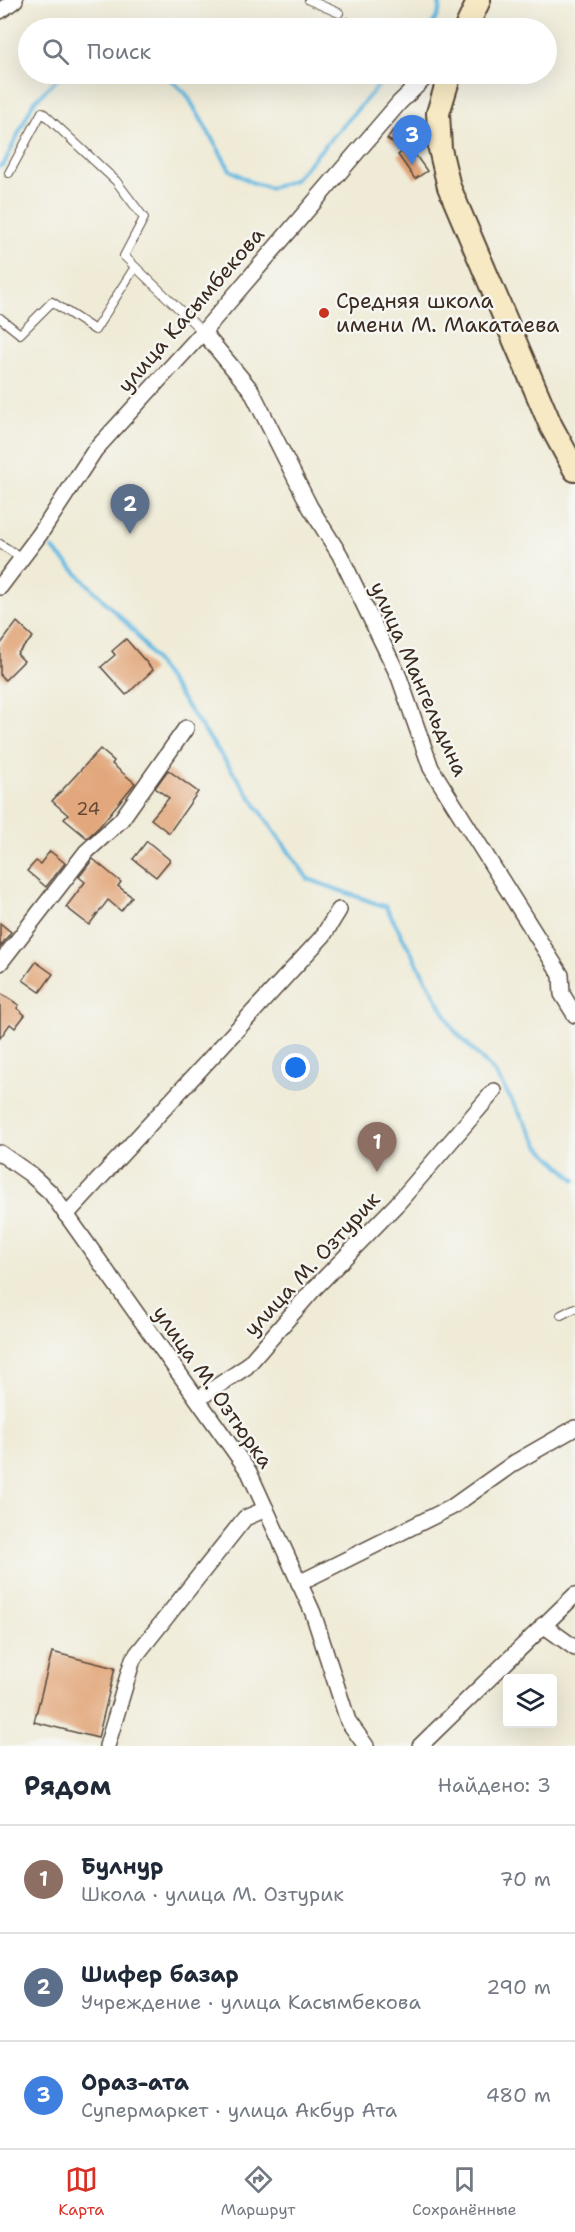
<!DOCTYPE html>
<html lang="ru">
<head>
<meta charset="utf-8">
<style>
	:root { --surface:#fff; --page:#f2f2f3; --text:#1f2937; --muted:#747a83; --line:#e0e1e3; --accent:#d93025 }
	body { margin:0; font-family:"Shantell Sans",sans-serif; background:var(--page); color:var(--text) }
	.controls { position:absolute; right:18px; bottom:18px; display:grid; overflow:hidden; border-radius:6px; box-shadow:0 6px 24px #0002 }
	.controls button { width:54px; height:54px; display:grid; place-items:center; padding:0; border:0; border-bottom:2px solid var(--line); background:var(--surface); color:var(--text); font:30px sans-serif }
	.you { position:absolute; left:296px; top:1068px; width:21px; height:21px; margin:-15px; border:4px solid #fff; border-radius:50%; background:#1a73e8; box-shadow:0 0 0 9px #1a73e833 }
	.badge { display:grid; place-items:center; width:39px; height:39px; border-radius:50%; background:var(--accent); color:#fff; font-size:20px; font-weight:700 }
	.pin { position:absolute; translate:-50% -50px; filter:drop-shadow(0 2px 3px #0008) }
	.pin::after { content:''; position:absolute; top:32px; width:21px; height:18px; background:inherit; clip-path:polygon(0 0,100% 0,50% 100%) }
	.list { margin:0; padding:0; list-style:none }
	h2 { display:flex; justify-content:space-between; align-items:center; height:78px; margin:0; padding:0 24px; font-size:26px }
	h2 small { font-size:20px; font-weight:400; color:var(--muted) }
	.list li { display:grid; grid-template-columns:39px 1fr auto; gap:18px; align-items:center; box-sizing:border-box; height:108px; padding:0 24px; border-top:2px solid var(--line) }
	.list b { display:block; font-size:22px; white-space:nowrap }
	.list p { margin:0; font-size:20px; white-space:nowrap; color:var(--muted) }
	.list em { font-size:20px; font-style:normal; color:var(--muted) }
	.icon { flex:none; width:33px; height:33px; fill:none; stroke:currentColor; stroke-width:2; stroke-linecap:round; stroke-linejoin:round }
	.map { position:relative; flex:none; width:575px; height:1746px; overflow:hidden }
	.search { position:absolute; background:var(--surface); box-shadow:0 6px 24px #0002; left:18px; right:18px; top:18px; height:66px; display:flex; align-items:center; gap:15px; box-sizing:border-box; padding:0 21px; border-radius:33px; color:var(--muted); font-size:22px }
	.sheet { height:402px; background:var(--surface) }
	nav { display:flex; justify-content:space-around; align-items:center; box-sizing:border-box; height:84px; border-top:2px solid var(--line); background:var(--surface); font-size:16px; color:var(--muted) }
	nav a { display:grid; justify-items:center; gap:3px }
	nav .on { color:var(--accent) }
	.map>svg:first-child { display:block }
	.lines { fill:none; stroke-linecap:round; stroke-linejoin:round }
	.stream { stroke:#65b9e1; stroke-width:4 }
	.building { fill:#e2a77c }
	.service-casing { stroke:#56473a; stroke-width:10 }
	.minor-casing { stroke:#56473a; stroke-width:18 }
	.secondary-casing { stroke:#56473a; stroke-width:26 }
	.path { stroke:#56473a; stroke-width:2; stroke-dasharray:1.5 4.5; stroke-linecap:butt }
	.service { stroke:#fff; stroke-width:8 }
	.minor { stroke:#fff; stroke-width:15 }
	.secondary { stroke:#f6e9c3; stroke-width:22 }
	.poi-dot { fill:#c8321e; stroke:#f6f6f2; stroke-width:2 }
	.labels { text-anchor:middle; dominant-baseline:central; stroke-width:5; stroke-linejoin:round; paint-order:stroke }
	.number-label { font-size:18px; fill:#654936 }
	.poi-label { font-size:21px; fill:#3b2a1e; stroke:#f6f6f2; text-anchor:start }
	.street-label { font-size:21px; fill:#3b2a1e; stroke:#f6f6f2 }
</style>
</head>
<body>
<div class="map">
<svg width="575" height="1746" viewBox="0 0 575 1746">
	<rect width="100%" height="100%" fill="#f6f6f2"/>
	<filter id="ink" filterUnits="userSpaceOnUse"><feTurbulence type="fractalNoise" baseFrequency=".0167" numOctaves="2"/><feDisplacementMap in="SourceGraphic" scale="12" xChannelSelector="R" yChannelSelector="G"/><feConvolveMatrix kernelMatrix="1 2 1 2 8 2 1 2 1" color-interpolation-filters="sRGB"/></filter>
	<filter id="wash" filterUnits="userSpaceOnUse"><feTurbulence type="fractalNoise" baseFrequency=".008" numOctaves="4" result="noise"/><feDisplacementMap in="SourceGraphic" scale="24" xChannelSelector="R" yChannelSelector="G"/><feGaussianBlur stdDeviation="1.35" result="paint"/><feColorMatrix in="noise" values="0 0 0 0 0 0 0 0 0 0 0 0 0 0 0 0 0 1.4 0 .05"/><feComposite in="paint" operator="in"/></filter>
	<g filter="url(#wash)">
		<rect width="100%" height="100%" fill="#efebd7"/>
		<g class="lines">
			<g class="stream">
				<path d="M429,28C436,20 442,11 439,0"/>
				<polyline points="165,74 187,95 230,170 251,182 270,188 294,180 389,74"/>
				<polyline points="0,166 4,164 33,103 62,74"/>
				<polyline points="52,548 135,632 308,879 386,907 454,1030 495,1073 540,1147 575,1180"/>
			</g>
		</g>
		<g id="blocks">
			<g class="building">
				<polygon points="393,130 408,140 402,148 387,139"/>
				<polygon points="409,146 427,171 415,179 398,155"/>
				<polygon points="17,622 33,637 17,654 24,661 5,680 0,675 0,645"/>
				<polygon points="126,639 153,670 126,695 101,667 115,655 112,651"/>
				<polygon points="100,749 114,761 112,764 135,783 99,827 87,838 64,819 68,815 52,801"/>
				<polygon points="168,770 198,792 169,833 151,819 169,798 155,788"/>
				<polygon points="147,841 170,860 156,877 133,859"/>
				<polygon points="50,851 65,863 46,887 27,871 36,861 40,864"/>
				<polygon points="93,859 121,882 118,886 132,897 121,911 108,900 89,925 66,907 85,882 79,877"/>
				<polygon points="0,923 11,932 0,947"/>
				<polygon points="36,962 53,974 40,992 23,980"/>
				<polygon points="0,993 19,1005 17,1008 25,1015 15,1028 10,1024 0,1038"/>
				<polygon points="52,1652 115,1668 98,1738 34,1722"/>
			</g>
		</g>
	</g>
	<g filter="url(#ink)">
		<use href="#blocks" fill-opacity="0" stroke="#56473a" stroke-width="1.5"/>
		<g class="lines">
			<g class="service-casing">
				<g id="service">
					<polyline points="309,0 339,13"/>
					<polyline points="9,173 42,112 116,181 144,218 124,256 203,332"/>
					<polyline points="0,318 20,334 52,302 95,330 135,267"/>
					<polyline points="0,544 22,558"/>
					<polyline points="561,1315 575,1308"/>
				</g>
			</g>
			<g class="minor-casing">
				<g id="minor">
					<polyline points="0,11 15,0"/>
					<polyline points="203,332 251,390 310,507 340,555 399,677 431,768 561,975 562,994 575,1015"/>
					<polyline points="0,587 40,534 95,450 203,332 399,103 429,74"/>
					<polyline points="0,963 86,852 121,820 186,728"/>
					<polyline points="0,1153 30,1174 51,1193 249,1472 313,1613 348,1721 366,1746"/>
					<polyline points="66,1215 323,936 339,910"/>
					<polyline points="198,1399 246,1367 312,1291 397,1204 494,1091"/>
					<polyline points="299,1583 452,1507 514,1463 575,1428"/>
					<polyline points="543,1625 575,1648"/>
					<polyline points="107,1746 133,1659 245,1518 266,1509"/>
					<polyline points="420,1746 575,1595"/>
				</g>
			</g>
			<g class="secondary-casing">
				<g id="secondary">
					<polyline points="466,28 479,0"/>
					<polyline points="450,74 438,113 440,149 449,187 551,426 575,470"/>
				</g>
			</g>
			<polyline class="path" points="347,17 365,28"/>
			<use href="#service" class="service"/>
			<use href="#minor" class="minor"/>
			<use href="#secondary" class="secondary"/>
		</g>
	</g>
	<circle class="poi-dot" cx="324" cy="313" r="6"/>
	<g class="labels">
		<g class="number-label">
			<text x="88" y="809">24</text>
		</g>
		<g class="poi-label">
			<text x="336" y="301">Средняя школа<tspan x="336" dy="24">имени М. Макатаева</tspan></text>
		</g>
		<g class="street-label">
			<text transform="translate(191 310) rotate(-49)">улица Касымбекова</text>
			<text transform="translate(419 679) rotate(66)">улица Мангельдина</text>
			<text transform="translate(312 1264) rotate(-47)">улица М. Озтурик</text>
			<text transform="translate(213 1387) rotate(55)">улица М. Озтюрка</text>
		</g>
	</g>
</svg>
<div class="controls">
<button><svg class="icon" aria-label="layers" viewBox="0 0 24 24"><path d="M12 4l9 5-9 5-9-5zM3 14l9 5 9-5"/></svg></button>
</div>
<div class="you"></div>
<div class="pin badge" style="left:377px;top:1172px;background:#8d6e63">1</div>
<div class="pin badge" style="left:130px;top:534px;background:#5c6f8a">2</div>
<div class="pin badge" style="left:412px;top:165px;background:#3f7fe0">3</div>
<div class="search"><svg class="icon" aria-label="search" viewBox="0 0 24 24"><circle cx="10" cy="10" r="6"/><path d="M15 15l6 6"/></svg>Поиск</div>
</div>
<section class="sheet">
<h2>Рядом<small>Найдено: 3</small></h2>
<ul class="list">
<li><span class="badge" style="background:#8d6e63">1</span><div><b>Булнур</b><p>Школа · улица М. Озтурик</p></div><em>70 m</em></li>
<li><span class="badge" style="background:#5c6f8a">2</span><div><b>Шифер базар</b><p>Учреждение · улица Касымбекова</p></div><em>290 m</em></li>
<li><span class="badge" style="background:#3f7fe0">3</span><div><b>Ораз-ата</b><p>Супермаркет · улица Акбур Ата</p></div><em>480 m</em></li>
</ul>
</section>
<nav>
<a class="on"><svg class="icon" aria-label="map" viewBox="0 0 24 24"><path d="M3 6l6-2 6 2 6-2v14l-6 2-6-2-6 2zM9 4v14M15 6v14"/></svg>Карта</a>
<a><svg class="icon" aria-label="directions" viewBox="0 0 24 24"><path d="M12 3l9 9-9 9-9-9zM9 14v-3h6M13 9l2 2-2 2"/></svg>Маршрут</a>
<a><svg class="icon" aria-label="saved" viewBox="0 0 24 24"><path d="M7 4h10v16l-5-4-5 4z"/></svg>Сохранённые</a>
</nav>
</body>
</html>
